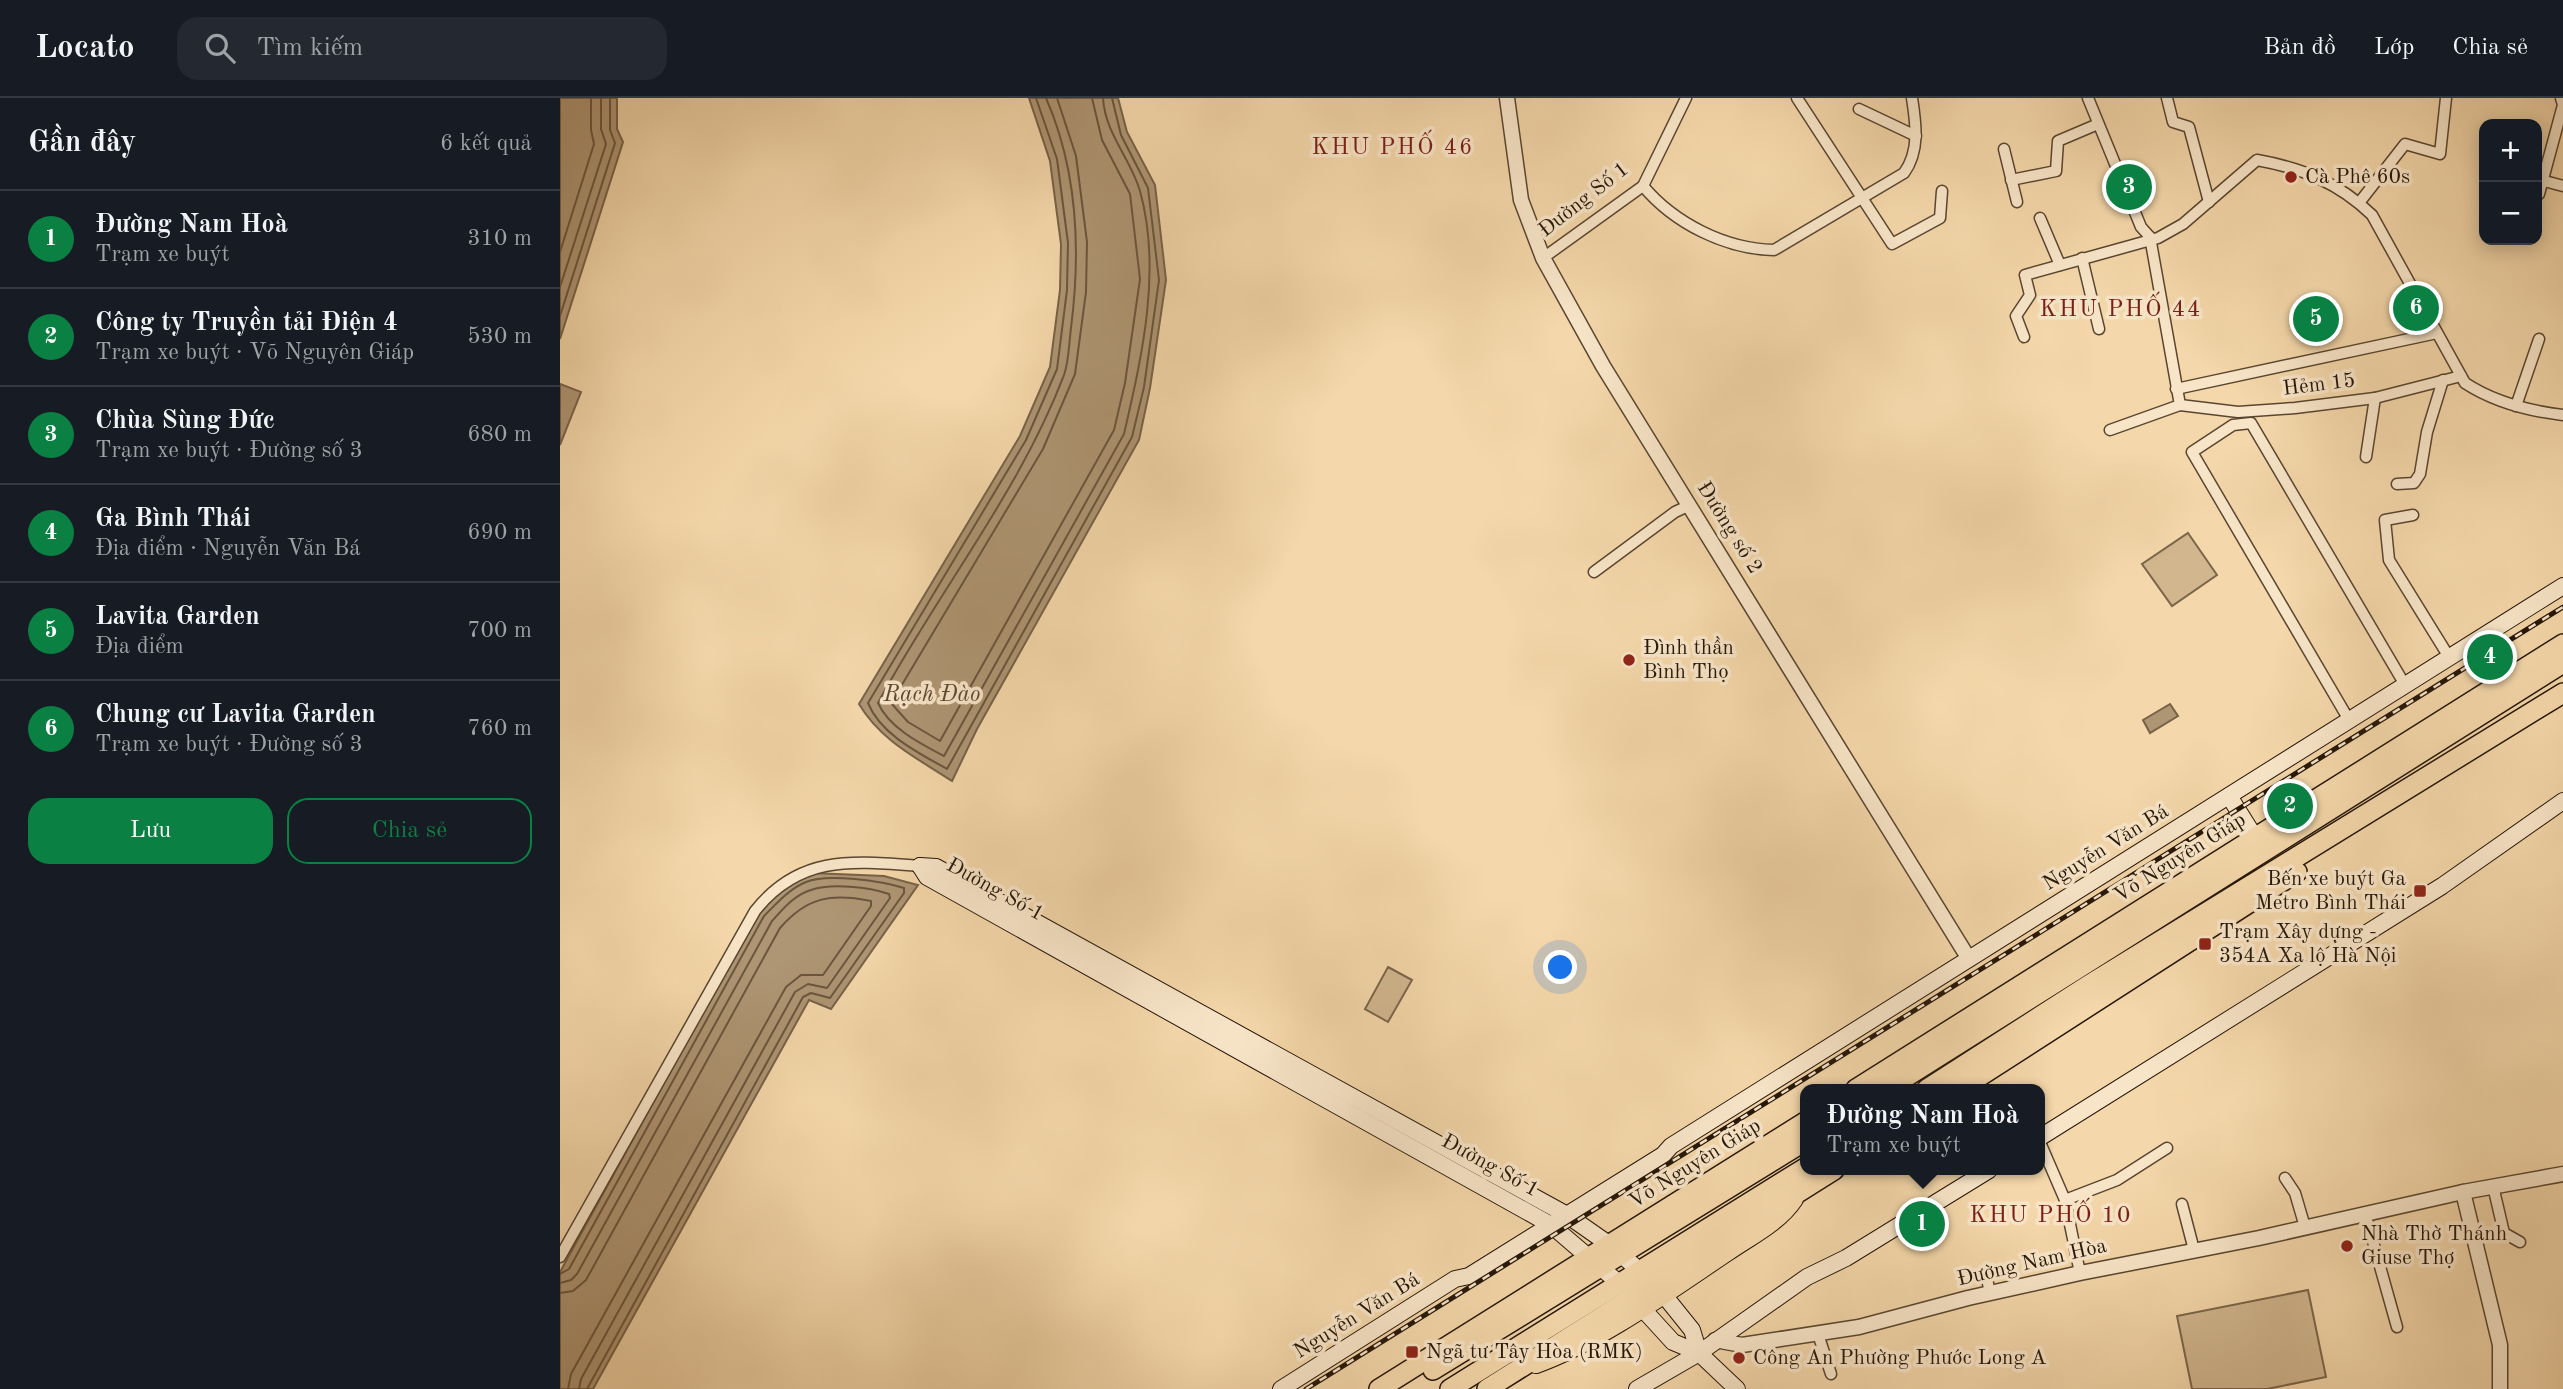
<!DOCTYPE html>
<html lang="vi">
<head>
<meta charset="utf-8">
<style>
	:root { --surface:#171b24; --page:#242831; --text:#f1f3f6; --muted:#9ea1a6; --line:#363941; --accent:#0b8043 }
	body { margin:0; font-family:"Old Standard TT",serif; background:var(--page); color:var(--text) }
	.controls { position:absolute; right:21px; top:21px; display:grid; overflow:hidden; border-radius:14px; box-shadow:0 4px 18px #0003 }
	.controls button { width:63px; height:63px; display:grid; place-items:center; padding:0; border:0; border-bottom:2px solid var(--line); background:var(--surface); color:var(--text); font:35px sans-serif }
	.you { position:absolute; left:1001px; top:870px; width:24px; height:24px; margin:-18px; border:5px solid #fff; border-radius:50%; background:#1a73e8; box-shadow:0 0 0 10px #1a73e833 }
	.badge { display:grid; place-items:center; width:46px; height:46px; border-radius:50%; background:var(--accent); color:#fff; font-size:23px; font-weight:700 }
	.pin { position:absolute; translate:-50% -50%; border:4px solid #fff; box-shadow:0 2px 7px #0006 }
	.popup { position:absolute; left:1240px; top:986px; width:245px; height:91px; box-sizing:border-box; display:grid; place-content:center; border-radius:14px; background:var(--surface); filter:drop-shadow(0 2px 5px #0005); font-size:23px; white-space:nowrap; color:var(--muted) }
	.popup b { font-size:26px; color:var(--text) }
	.popup::after { content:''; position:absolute; left:50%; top:100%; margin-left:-14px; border:14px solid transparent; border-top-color:var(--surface) }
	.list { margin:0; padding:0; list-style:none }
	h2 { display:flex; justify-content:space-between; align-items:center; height:91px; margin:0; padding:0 28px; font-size:30px }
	h2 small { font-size:23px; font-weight:400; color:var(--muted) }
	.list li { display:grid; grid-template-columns:46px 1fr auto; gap:21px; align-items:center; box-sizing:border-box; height:98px; padding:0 28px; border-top:2px solid var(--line) }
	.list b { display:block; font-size:26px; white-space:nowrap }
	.list p { margin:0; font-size:23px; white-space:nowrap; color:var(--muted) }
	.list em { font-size:23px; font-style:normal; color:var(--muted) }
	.actions { display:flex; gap:14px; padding:21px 28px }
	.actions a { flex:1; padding:16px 0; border:2px solid var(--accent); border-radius:21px; text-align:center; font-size:24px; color:var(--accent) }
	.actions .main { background:var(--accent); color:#fff }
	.icon { flex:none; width:38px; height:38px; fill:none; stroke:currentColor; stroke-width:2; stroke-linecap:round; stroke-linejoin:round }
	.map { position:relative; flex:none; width:2003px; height:1291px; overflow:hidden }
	header { display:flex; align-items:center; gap:42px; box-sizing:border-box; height:98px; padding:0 35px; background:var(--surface); border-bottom:2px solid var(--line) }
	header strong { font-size:33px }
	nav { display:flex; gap:38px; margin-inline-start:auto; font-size:24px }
	.search { width:490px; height:63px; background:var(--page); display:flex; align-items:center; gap:18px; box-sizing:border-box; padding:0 24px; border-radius:21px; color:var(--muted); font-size:26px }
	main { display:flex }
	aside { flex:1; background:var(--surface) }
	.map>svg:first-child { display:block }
	.green { fill:#d1b68e; stroke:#7b664b; stroke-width:2 }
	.water { fill:#ae9573; stroke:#776248; stroke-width:2 }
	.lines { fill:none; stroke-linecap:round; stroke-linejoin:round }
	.shore { stroke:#6a563e; stroke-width:2 }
	.minor-casing { stroke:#594630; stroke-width:13 }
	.tertiary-casing { stroke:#594630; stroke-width:17 }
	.secondary-casing { stroke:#251608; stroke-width:18 }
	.primary-casing { stroke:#251608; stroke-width:20 }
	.trunk-casing { stroke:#251608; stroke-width:22 }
	.minor { stroke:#f8e5c8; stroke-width:10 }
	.tertiary { stroke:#f8e5c8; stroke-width:14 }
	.secondary { stroke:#f8e5c8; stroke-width:16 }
	.primary { stroke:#f4d7aa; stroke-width:18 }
	.trunk { stroke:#f4d7aa; stroke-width:19 }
	.rail-casing { stroke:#251608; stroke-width:5 }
	.rail { stroke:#f8e5c8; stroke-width:2.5; stroke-dasharray:8; stroke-linecap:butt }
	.poi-dot { fill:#8f2418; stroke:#f8e5c8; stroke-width:2.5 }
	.labels { text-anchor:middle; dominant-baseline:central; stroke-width:7; stroke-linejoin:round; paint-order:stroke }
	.poi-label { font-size:21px; fill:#251608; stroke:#f8e5c8; text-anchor:start }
	.street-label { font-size:21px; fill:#251608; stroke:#f8e5c8 }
	.neighbourhood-label { font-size:23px; letter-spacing:2px; fill:#7a1f14; stroke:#f8e5c8 }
	.water-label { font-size:23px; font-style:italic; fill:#5c4933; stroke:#f8e5c8 }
</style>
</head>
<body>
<header>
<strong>Locato</strong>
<div class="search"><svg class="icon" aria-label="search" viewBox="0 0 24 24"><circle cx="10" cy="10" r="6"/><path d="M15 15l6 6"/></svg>Tìm kiếm</div>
<nav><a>Bản đồ</a><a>Lớp</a><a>Chia sẻ</a></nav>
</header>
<main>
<aside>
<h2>Gần đây<small>6 kết quả</small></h2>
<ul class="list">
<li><span class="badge">1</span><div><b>Đường Nam Hoà</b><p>Trạm xe buýt</p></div><em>310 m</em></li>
<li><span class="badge">2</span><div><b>Công ty Truyền tải Điện 4</b><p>Trạm xe buýt · Võ Nguyên Giáp</p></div><em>530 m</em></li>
<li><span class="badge">3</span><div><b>Chùa Sùng Đức</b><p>Trạm xe buýt · Đường số 3</p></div><em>680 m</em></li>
<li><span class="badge">4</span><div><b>Ga Bình Thái</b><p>Địa điểm · Nguyễn Văn Bá</p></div><em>690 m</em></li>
<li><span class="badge">5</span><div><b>Lavita Garden</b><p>Địa điểm</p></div><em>700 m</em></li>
<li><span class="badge">6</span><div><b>Chung cư Lavita Garden</b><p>Trạm xe buýt · Đường số 3</p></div><em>760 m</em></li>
</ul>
<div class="actions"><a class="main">Lưu</a><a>Chia sẻ</a></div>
</aside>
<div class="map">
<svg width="2003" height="1291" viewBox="0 0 2003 1291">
	<rect width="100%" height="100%" fill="#f4d7aa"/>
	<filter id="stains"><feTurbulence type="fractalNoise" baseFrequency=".00286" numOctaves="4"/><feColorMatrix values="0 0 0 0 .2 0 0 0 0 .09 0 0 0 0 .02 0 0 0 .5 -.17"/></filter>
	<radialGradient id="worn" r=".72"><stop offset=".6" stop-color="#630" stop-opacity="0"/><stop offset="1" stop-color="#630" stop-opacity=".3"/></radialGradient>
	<g class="green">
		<polygon points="1628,435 1657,477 1612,508 1582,466"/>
		<polygon points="828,869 852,882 828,924 805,911"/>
		<polygon points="1748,1192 1766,1279 1707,1291 1632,1291 1617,1218"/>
	</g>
	<g class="water">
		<polygon points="0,0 57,0 57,31 63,44 0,241"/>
		<path d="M469,0H558L567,34L595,87L606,182L590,290L579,342L417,631L392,683C357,660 321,643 299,606L460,338L490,269L500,192L501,146L490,63Z"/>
		<polygon points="0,286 21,294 0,347"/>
		<polygon points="1610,606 1618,618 1590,635 1583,622"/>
		<polygon points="252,775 324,778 358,787 271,911 249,902 33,1291 0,1291 0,1174 198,814 217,794"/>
	</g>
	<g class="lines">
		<g class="shore">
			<path d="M476,0L497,61L508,145L507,192L497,271L466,342L308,605C321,637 359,655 387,671L572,339L584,289L599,182L588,90L561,37L552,0"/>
			<path d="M486,0C518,73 521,152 511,230C509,245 509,263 504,277C459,395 377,495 318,605C329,630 361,646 384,658L564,336C582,258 602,172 580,93C571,61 545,36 543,0"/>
			<polyline points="497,0 516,58 527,144 526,194 515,276 483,351 331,605 348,624 380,643 554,332 565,285 580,181 570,96 542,42 532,0"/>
			<polyline points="0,154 34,46 31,32 31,0"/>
			<polyline points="0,189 46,46 41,31 41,0"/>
			<polyline points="0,218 55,45 50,32 50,0"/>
			<path d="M0,1176L9,1171L204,818C217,805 229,791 246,784C268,775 321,783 344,790V795L270,900L251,895L243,899L27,1291"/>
			<path d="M0,1185L11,1182L17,1176L212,823C223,811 234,797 251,792C271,785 309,789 329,796L330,800L267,890L248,886L235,894L21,1281L19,1291"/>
			<path d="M0,1195L13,1193L26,1182L220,830C247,799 271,795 311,803V808L263,877H241L226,889L11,1276L8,1291"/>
		</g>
		<g class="minor-casing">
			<g id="minor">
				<polyline points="1237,0 1332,146 1380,120 1382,93"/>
				<polyline points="1528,0 1581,129 1590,139"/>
				<polyline points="1607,0 1613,24 1629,29 1649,104"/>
				<polyline points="1299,11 1356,38"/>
				<polyline points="1444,51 1457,104"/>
				<polyline points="1977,81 2003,88"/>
				<polyline points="1451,82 1496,73 1498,43 1538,26"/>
				<path d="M1083,88C1114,125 1165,151 1214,152L1344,75C1360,53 1356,26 1352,0"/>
				<polyline points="1979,96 2003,7 2001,0"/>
				<polyline points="1799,105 1845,46 1880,56 1886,0"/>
				<polyline points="1480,120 1500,167"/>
				<polyline points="1590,139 1620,307"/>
				<polyline points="983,160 1083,88 1126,0"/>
				<polyline points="1522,160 1539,231"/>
				<path d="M1464,239L1456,218L1470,197L1465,177L1598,140L1623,126L1697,62C1742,70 1779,85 1812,117L1905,285C1934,304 1969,313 2003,317"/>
				<polyline points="1616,291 1877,235"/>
				<polyline points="1956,308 1979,241"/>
				<polyline points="1550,332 1620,307 1678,314 1735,310 1815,300 1901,278"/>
				<polyline points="1806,359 1815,300"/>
				<polyline points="1837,386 1854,385 1860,376 1867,334 1883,282"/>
				<polyline points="1853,417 1825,422 1829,462 1889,559"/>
				<polyline points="1034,474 1115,414 1130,407"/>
				<polyline points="1789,622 1632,354 1673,327 1691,325 1845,587"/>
				<polyline points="1479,1042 1505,1102 1520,1175"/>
				<polyline points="1725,1080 1735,1095 1745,1129"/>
				<polyline points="1933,1088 1944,1135 1960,1144"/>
				<polyline points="1505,1102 1557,1082 1607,1050"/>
				<polyline points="1622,1106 1634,1152"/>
				<polyline points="1805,1115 1837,1229"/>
				<path d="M0,1159L195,813C240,756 294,763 360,768"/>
				<polyline points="1426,1176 1430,1195"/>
				<polyline points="1258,1236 1271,1276"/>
			</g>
		</g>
		<g class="tertiary-casing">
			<g id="tertiary">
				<polyline points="947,0 961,102 983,160 1043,268 1409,861"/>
				<polyline points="1903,1094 1940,1247 1940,1291"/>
				<polyline points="1155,1242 1182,1247 1299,1229 1408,1200 1520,1175 1699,1140 1903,1094 2003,1076"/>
			</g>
		</g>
		<g class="secondary-casing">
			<g id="secondary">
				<polyline points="1669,698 1701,749"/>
				<polyline points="360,768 376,769 1007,1117 1050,1147 1095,1186 1132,1232 1139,1255 1177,1291"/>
				<polyline points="360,768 367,779 991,1127 1060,1186 1113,1244 1139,1255"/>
				<polyline points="1479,1040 1882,788 2003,703"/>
				<polyline points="721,1291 895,1181 909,1178 1103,1057 1111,1048 2003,488"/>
				<polyline points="1077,1291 1139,1255 1247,1179 1286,1160 1429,1072"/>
			</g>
		</g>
		<g class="primary-casing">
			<path id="primary" d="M976,1266C1040,1243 1110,1192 1167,1154C1190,1138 1219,1124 1234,1101"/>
		</g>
		<g class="trunk-casing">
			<g id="trunk">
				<polyline points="1296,991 2003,546"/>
				<polyline points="1327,991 2003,565"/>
				<polyline points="1367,991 1527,888 2003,595"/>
				<polyline points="1400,991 1737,774"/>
				<polyline points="873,1272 1245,1043"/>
				<polyline points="819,1291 1245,1024"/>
				<polyline points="890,1291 1245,1070"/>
				<polyline points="927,1291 1274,1072"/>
			</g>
		</g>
		<use href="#minor" class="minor"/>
		<use href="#tertiary" class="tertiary"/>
		<use href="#secondary" class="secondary"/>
		<use href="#primary" class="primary"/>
		<use href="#trunk" class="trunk"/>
		<g class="rail-casing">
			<polyline id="rail" points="746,1291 2003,509"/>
		</g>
		<use href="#rail" class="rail"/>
	</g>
	<g class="poi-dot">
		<circle cx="1731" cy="79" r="7"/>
		<circle cx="1069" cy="562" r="7"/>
		<rect x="1853" y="786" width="14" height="14" rx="3.5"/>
		<rect x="1638" y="839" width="14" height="14" rx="3.5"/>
		<circle cx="1787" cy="1148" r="7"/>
		<rect x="845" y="1247" width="14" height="14" rx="3.5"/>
		<circle cx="1179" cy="1260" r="7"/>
	</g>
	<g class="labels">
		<g class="poi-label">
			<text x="1745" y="79">Cà Phê 60s</text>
			<text x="1083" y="550">Đình thần<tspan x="1083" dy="24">Bình Thọ</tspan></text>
			<text x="1846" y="781" text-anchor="end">Bến xe buýt Ga<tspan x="1846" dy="24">Metro Bình Thái</tspan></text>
			<text x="1659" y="834">Trạm Xây dựng -<tspan x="1659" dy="24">354A Xa lộ Hà Nội</tspan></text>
			<text x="1801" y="1136">Nhà Thờ Thánh<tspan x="1801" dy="24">Giuse Thợ</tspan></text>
			<text x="866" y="1254">Ngã tư Tây Hòa (RMK)</text>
			<text x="1193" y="1260">Công An Phường Phước Long A</text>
		</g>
		<g class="street-label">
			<text transform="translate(1024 102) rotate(-38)">Đường Số 1</text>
			<text transform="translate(1759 287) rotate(-7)">Hẻm 15</text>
			<text transform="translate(1169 430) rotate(58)">Đường số 2</text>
			<text transform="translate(1546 750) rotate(-32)">Nguyễn Văn Bá</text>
			<text transform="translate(1620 760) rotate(-32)">Võ Nguyên Giáp</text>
			<text transform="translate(435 792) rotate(29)">Đường Số 1</text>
			<text transform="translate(1135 1066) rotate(-32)">Võ Nguyên Giáp</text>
			<text transform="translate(930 1068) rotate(29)">Đường Số 1</text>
			<text transform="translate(1472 1165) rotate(-13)">Đường Nam Hòa</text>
			<text transform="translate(797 1218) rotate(-32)">Nguyễn Văn Bá</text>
		</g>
		<g class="neighbourhood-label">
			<text x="833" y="49">KHU PHỐ 46</text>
			<text x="1561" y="211">KHU PHỐ 44</text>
			<text x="1491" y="1117">KHU PHỐ 10</text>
		</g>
		<g class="water-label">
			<text x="372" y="596">Rạch Đào</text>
		</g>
	</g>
	<rect width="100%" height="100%" filter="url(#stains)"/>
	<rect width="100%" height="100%" fill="url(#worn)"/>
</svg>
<div class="controls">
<button>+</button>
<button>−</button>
</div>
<div class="you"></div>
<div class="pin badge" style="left:1362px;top:1126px">1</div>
<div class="popup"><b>Đường Nam Hoà</b>Trạm xe buýt</div>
<div class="pin badge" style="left:1730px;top:708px">2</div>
<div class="pin badge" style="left:1569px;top:89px">3</div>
<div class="pin badge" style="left:1930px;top:559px">4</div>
<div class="pin badge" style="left:1756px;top:221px">5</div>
<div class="pin badge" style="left:1856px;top:210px">6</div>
</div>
</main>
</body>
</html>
